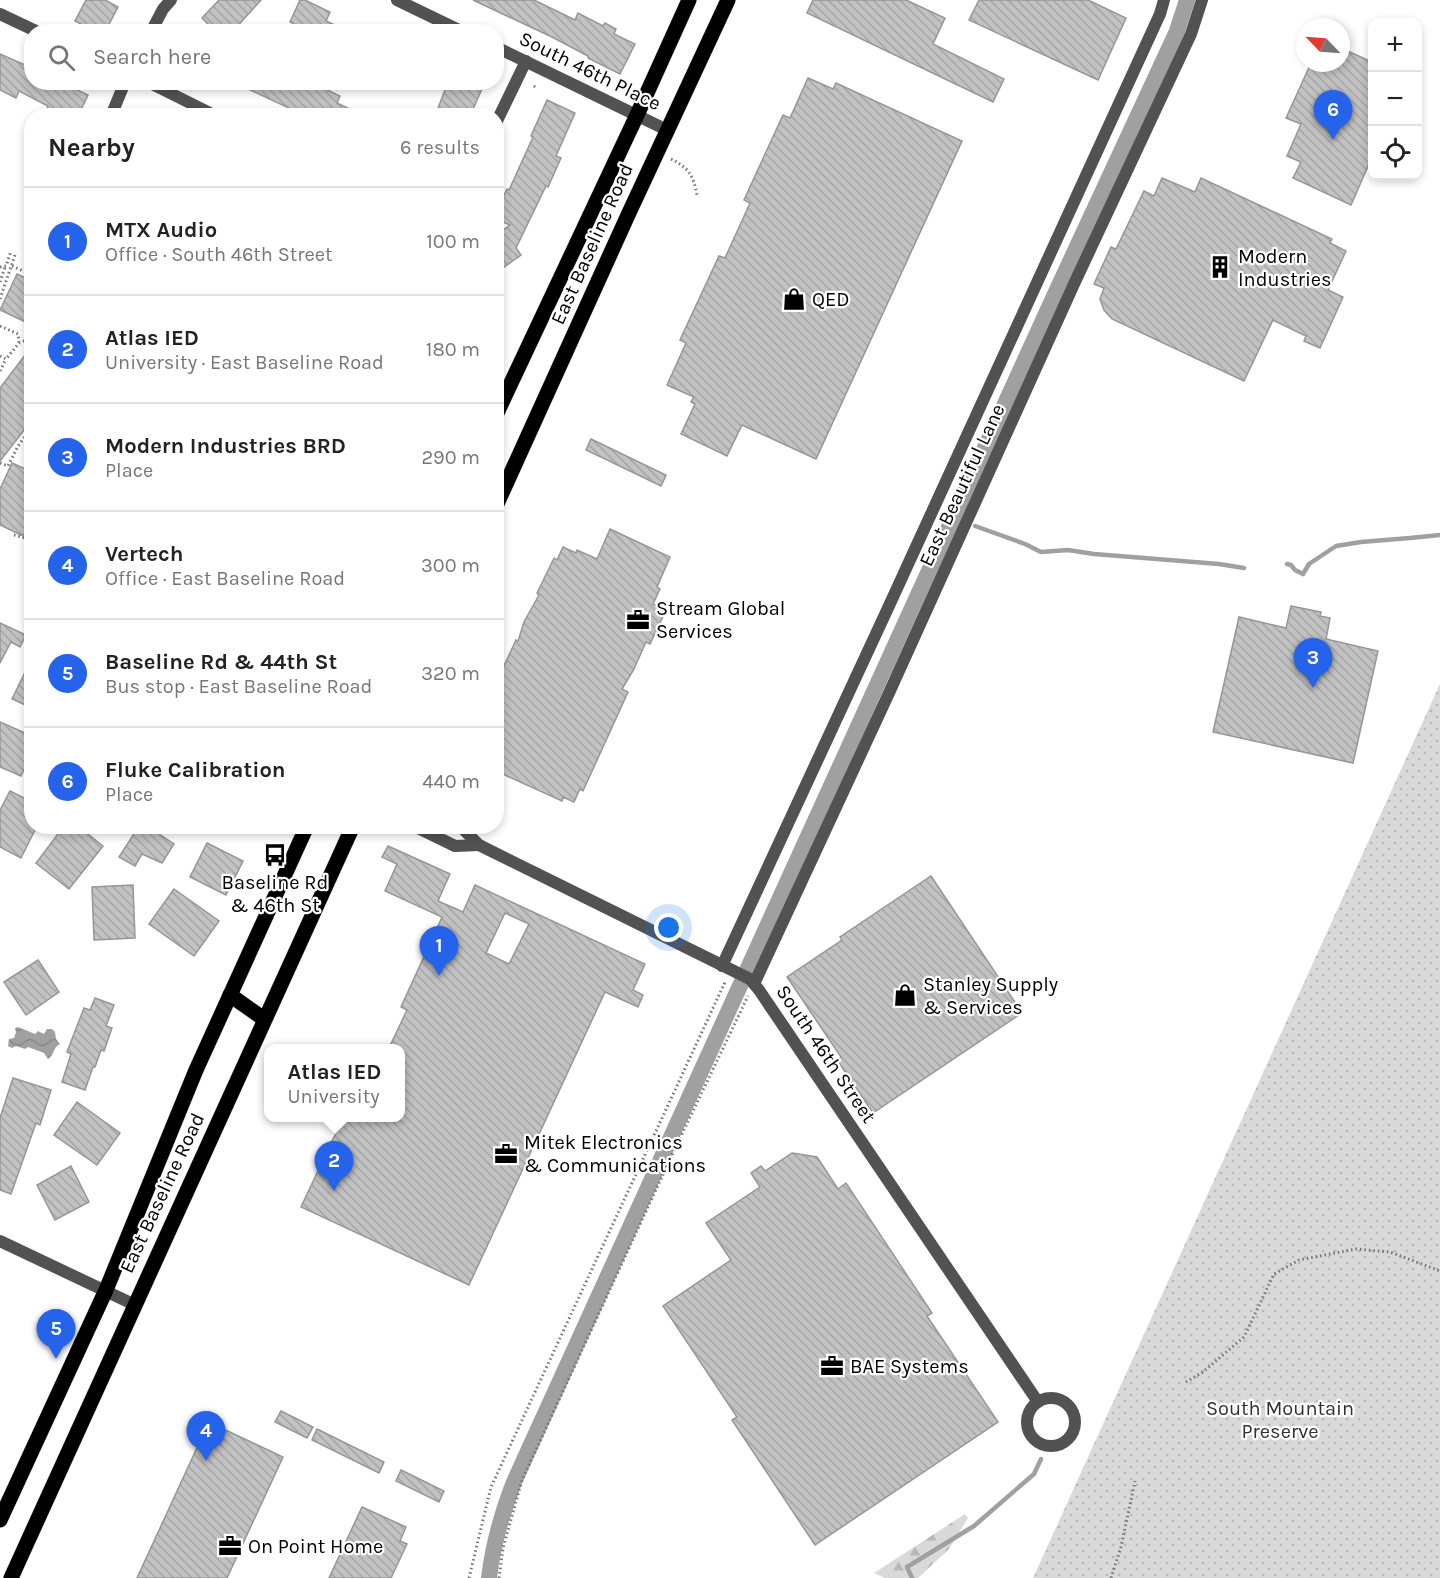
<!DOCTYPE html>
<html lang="en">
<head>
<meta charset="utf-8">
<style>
	:root { --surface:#fff; --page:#f2f2f2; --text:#222; --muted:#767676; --line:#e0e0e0; --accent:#2563eb }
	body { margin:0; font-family:Karla,sans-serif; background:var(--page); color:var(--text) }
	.controls { position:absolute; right:18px; top:18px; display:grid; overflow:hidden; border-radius:12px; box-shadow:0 3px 9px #0003 }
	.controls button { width:54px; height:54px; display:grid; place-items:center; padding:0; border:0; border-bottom:2px solid var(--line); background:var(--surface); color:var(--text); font:30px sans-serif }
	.compass { position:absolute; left:1296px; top:18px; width:54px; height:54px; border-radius:50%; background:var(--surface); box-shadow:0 3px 9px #0003; rotate:295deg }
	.you { position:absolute; left:669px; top:928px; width:21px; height:21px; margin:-15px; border:4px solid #fff; border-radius:50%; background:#1a73e8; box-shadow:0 0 0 9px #1a73e833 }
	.badge { display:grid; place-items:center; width:39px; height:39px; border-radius:50%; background:var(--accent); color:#fff; font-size:20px; font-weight:700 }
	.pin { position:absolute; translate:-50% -50px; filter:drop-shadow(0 2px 3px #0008) }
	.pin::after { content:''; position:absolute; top:32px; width:21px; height:18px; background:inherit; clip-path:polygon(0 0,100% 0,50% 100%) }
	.popup { position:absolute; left:264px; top:1044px; width:141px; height:78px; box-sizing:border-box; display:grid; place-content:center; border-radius:12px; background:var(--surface); filter:drop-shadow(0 2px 4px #0005); font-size:20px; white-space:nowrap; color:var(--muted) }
	.popup b { font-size:22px; color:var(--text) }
	.popup::after { content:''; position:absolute; left:50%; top:100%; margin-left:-12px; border:12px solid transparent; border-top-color:var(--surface) }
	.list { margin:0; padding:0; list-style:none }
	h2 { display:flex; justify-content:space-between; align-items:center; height:78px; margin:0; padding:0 24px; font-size:26px }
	h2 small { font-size:20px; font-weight:400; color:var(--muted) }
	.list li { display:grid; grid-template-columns:39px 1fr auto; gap:18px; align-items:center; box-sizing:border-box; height:108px; padding:0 24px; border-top:2px solid var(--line) }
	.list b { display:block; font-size:22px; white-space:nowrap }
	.list p { margin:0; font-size:20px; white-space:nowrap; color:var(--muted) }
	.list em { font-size:20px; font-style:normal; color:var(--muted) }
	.icon { flex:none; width:33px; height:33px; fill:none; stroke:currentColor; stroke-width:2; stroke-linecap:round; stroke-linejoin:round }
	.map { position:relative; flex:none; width:1440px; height:1578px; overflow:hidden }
	.search { position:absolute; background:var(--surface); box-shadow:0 3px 9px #0003; left:24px; top:24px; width:480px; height:66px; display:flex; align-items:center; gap:15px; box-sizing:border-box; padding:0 21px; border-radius:24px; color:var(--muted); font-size:22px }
	.panel { position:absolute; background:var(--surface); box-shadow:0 3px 9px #0003; left:24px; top:108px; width:480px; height:726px; border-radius:24px }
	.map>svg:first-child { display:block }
	.forest { fill:url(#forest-firs) }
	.park { fill:url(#park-dots) }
	.water { fill:url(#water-waves) }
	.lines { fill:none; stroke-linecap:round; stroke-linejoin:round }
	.stream { stroke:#a0a0a0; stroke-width:4.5 }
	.canal { stroke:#a0a0a0; stroke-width:16 }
	.building { fill:url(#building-back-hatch); stroke:#969696; stroke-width:1.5; fill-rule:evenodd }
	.primary-casing { stroke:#dbdbdb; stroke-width:16 }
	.path { stroke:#747474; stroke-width:3; stroke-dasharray:1.5 3; stroke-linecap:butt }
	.minor { stroke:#525252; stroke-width:12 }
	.tertiary { stroke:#525252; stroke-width:12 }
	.primary { stroke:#000; stroke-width:15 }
	.labels { text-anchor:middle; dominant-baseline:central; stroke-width:4.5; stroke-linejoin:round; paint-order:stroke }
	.street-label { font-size:20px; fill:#000; stroke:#fff }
	.poi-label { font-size:20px; fill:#000; stroke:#fff; text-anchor:start }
	.park-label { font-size:20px; fill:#303030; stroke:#fff }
</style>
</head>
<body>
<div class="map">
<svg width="1440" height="1578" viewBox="0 0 1440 1578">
	<defs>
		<pattern id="forest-firs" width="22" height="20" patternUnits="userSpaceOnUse" patternTransform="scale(1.5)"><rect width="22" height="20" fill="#d9d9d9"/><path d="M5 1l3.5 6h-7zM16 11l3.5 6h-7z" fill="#b8b8b8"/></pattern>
		<pattern id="park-dots" width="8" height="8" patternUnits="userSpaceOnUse" patternTransform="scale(1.5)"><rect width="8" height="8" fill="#d9d9d9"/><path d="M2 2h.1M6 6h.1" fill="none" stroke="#b8b8b8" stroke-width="1.8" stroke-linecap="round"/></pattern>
		<pattern id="water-waves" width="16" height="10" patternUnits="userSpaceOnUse" patternTransform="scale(1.5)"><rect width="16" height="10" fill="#a0a0a0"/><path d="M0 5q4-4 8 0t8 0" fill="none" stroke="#888"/></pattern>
		<pattern id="building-back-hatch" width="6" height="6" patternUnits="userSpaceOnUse" patternTransform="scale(1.5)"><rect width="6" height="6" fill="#c2c2c2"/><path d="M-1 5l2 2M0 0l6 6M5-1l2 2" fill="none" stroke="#a5a5a5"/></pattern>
	</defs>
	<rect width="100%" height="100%" fill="#fff"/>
	<polygon class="forest" points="965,1514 968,1518 949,1549 918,1578 885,1578 874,1573"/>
	<polygon class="park" points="1440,684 1440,1578 1033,1578"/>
	<path class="water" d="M18,1027L35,1034L38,1031L44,1034L47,1029H52L55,1032L56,1039L60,1044C53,1047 54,1056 48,1059L44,1053L28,1047L25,1049L16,1046L12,1048L8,1046L9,1039L14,1038L16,1032L15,1028Z"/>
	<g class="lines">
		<g class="stream">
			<polyline points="975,526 1025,544 1041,552 1068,550 1094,554 1219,564 1244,568"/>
			<polyline points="1287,564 1291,565 1295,570 1303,574 1309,564 1336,546 1361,542 1410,538 1440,535"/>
			<polyline points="912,1578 907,1567 974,1526 1034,1474 1041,1459"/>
		</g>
		<path class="canal" d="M489,1578C493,1544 502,1513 514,1482L1055,294L1177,31L1187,0"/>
	</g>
	<g class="building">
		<polygon points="86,0 105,0 118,7 105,32 96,32 75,21"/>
		<polygon points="219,0 261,0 232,32 216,32 202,18"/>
		<polygon points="300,0 305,0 330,12 326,21 350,32 295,32 298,26 290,22"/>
		<polygon points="473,0 534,0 575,20 578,13 603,26 605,23 616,29 614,34 635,44 620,74 588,58 588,56 552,37"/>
		<polygon points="813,0 906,0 945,18 933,44 1004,79 993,102 807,13"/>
		<polygon points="979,0 1088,0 1126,18 1098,80 969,20"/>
		<polygon points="1341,48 1372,62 1372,157 1351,205 1293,178 1301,162 1287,156 1301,124 1286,118 1311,63 1341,63"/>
		<polygon points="0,54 32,68 32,82 61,82 88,95 78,116 54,116 46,111 48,106 19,91 16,98 0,90"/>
		<polygon points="808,78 833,89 836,83 962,141 816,459 742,425 727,456 681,434 695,404 691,402 694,397 667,385 686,343 680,340 719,256 725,258 750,203 744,200 783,115 790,118"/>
		<polygon points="233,82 311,82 340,96 337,103 364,116 306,116"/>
		<polygon points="448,82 485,82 470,116 435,116"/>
		<polygon points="547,100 575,113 556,156 561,158 548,187 546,186 516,248 521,255 496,273 496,235 510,225 496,219 496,212 507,189 509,190 533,137 531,136"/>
		<polygon points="1162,178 1195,192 1201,178 1332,239 1330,243 1346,251 1328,290 1343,297 1320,348 1304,341 1306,336 1273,320 1244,381 1112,319 1104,310 1100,299 1104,288 1094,284 1111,247 1116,249 1144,191 1154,196"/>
		<polygon points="17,274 32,281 32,325 0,310"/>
		<polygon points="32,346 32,420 0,461 0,388"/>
		<polygon points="591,439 666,475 661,486 586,450"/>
		<polygon points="12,463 32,472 32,518 23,536 0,525 0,489"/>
		<polygon points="610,529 670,557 657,587 660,589 653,604 666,610 650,644 646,642 634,669 622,689 628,692 583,791 580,789 574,802 563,797 562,801 496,771 496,683 516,640 518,641 524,622 539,595 537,593 554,558 557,560 563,547 576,553 577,550 597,559"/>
		<polygon points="1291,606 1321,612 1320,616 1330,618 1326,639 1378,651 1353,763 1213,732 1239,617 1286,628"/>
		<polygon points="0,623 26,635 20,647 11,642 0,663"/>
		<polygon points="32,658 32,708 12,699"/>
		<polygon points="0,722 32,736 32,753 21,776 0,767"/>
		<polygon points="10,791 32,802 32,826 37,826 21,858 0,847 0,810"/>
		<polygon points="64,826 78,826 103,846 69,889 36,863"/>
		<polygon points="139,826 147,826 174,844 162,863 142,854 135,866 119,857"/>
		<polygon points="207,843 243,861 226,895 190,877"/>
		<path d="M388,846L450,874L438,901L463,912L475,885L645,964L633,990L643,995L638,1007L605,992L469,1285L301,1207L343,1118H400V1048H389L407,1010L401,1007L442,917L385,891L397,864L382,857ZM505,913L529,924L509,964L486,953Z"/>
		<polygon points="931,876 1022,1013 873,1113 837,1060 841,1057 787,977 842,940 840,937"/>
		<polygon points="133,885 135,938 94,940 92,887"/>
		<polygon points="174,889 219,921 194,956 149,924"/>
		<polygon points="38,960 59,992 26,1015 4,982"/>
		<polygon points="95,998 114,1005 106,1026 112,1028 104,1051 101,1050 95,1067 93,1067 85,1090 62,1082 71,1054 67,1052 84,1008 90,1010"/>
		<polygon points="13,1078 51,1090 40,1125 36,1123 11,1194 0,1190 0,1118"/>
		<polygon points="77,1102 120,1133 97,1165 54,1135"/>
		<polygon points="792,1153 817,1157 838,1189 846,1183 932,1313 927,1316 998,1422 815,1545 732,1420 737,1417 663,1306 731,1260 706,1223 760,1187 751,1173 761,1166 765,1171"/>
		<polygon points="71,1166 89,1202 55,1220 37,1185"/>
		<polygon points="281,1411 313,1427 307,1438 275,1422"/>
		<polygon points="217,1426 283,1457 227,1578 137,1578 201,1439 209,1443"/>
		<polygon points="317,1429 384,1462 379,1473 312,1440"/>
		<polygon points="401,1470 444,1491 439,1502 396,1481"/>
		<polygon points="362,1507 406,1527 400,1541 407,1544 391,1578 329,1578"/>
	</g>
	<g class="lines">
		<g class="primary-casing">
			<g id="primary">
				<polyline points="496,415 637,115 689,0"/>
				<polyline points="496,506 628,215 728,0"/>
				<polyline points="230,995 264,1019"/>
				<polyline points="0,1520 106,1290 196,1070 307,826"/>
				<polyline points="11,1578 353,826"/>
			</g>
		</g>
		<g class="path">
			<polyline points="534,86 536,88"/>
			<polyline points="626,90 626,93"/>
			<path d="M671,159C689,168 693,175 697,195"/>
			<polyline points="12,266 32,275"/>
			<polyline points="0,267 6,266 11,251"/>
			<polyline points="0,282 5,267"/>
			<polyline points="0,299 16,252"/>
			<polyline points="0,326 18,334 19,342"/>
			<polyline points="0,356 6,359 19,343 29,339 32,334"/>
			<polyline points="0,371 6,359"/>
			<polyline points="0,463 8,466 18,446 32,427"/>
			<polyline points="14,535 25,538 32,524"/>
			<polyline points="1186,1382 1203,1372 1244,1337 1274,1274 1299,1260 1356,1249 1390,1252 1440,1271"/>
			<polyline points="469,1578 491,1487 726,980"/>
			<polyline points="499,1578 503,1548 522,1480 672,1155 748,996"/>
			<polyline points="1111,1578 1121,1547 1135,1481"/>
		</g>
		<g class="minor">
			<polyline points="397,0 463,32"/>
			<polyline points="0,14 38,32"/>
			<polyline points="151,32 163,9 171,0"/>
			<polyline points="496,47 667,130"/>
			<polyline points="148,82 216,116"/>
			<polyline points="111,116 125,82"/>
			<polyline points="496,123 526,61"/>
			<polyline points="414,826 455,846 479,845"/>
			<polyline points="460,826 479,845 750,979 759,990 1038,1402"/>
			<polyline points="722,966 888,608 1160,14 1164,0"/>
			<polyline points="754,984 889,693 1074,284 1191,34 1202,0"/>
			<circle cx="1051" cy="1422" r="24"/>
		</g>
		<polyline class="tertiary" points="0,1241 135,1305"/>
		<use href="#primary" class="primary"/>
	</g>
	<defs>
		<g id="building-bare" transform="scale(1.8)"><path d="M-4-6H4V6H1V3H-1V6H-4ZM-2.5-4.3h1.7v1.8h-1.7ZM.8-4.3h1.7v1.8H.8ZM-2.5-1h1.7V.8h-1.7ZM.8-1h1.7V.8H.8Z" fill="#000" stroke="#fff" stroke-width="2.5" paint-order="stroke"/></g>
		<g id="shop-bare" transform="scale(1.8)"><path d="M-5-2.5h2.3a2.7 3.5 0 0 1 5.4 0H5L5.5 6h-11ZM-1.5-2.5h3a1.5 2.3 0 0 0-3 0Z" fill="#000" stroke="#fff" stroke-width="2.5" paint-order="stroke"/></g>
		<g id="office-bare" transform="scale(1.8)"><path d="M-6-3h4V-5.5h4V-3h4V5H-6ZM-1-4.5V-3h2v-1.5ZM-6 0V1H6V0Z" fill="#000" stroke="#fff" stroke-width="2.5" paint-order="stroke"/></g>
		<g id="bus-bare" transform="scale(1.8)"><path d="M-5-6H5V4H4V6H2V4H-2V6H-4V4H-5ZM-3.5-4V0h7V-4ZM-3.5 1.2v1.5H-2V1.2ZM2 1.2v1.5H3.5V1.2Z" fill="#000" stroke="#fff" stroke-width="2.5" paint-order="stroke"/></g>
	</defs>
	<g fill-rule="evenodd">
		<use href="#building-bare" x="1220" y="267"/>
		<use href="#shop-bare" x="794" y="299"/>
		<use href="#office-bare" x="638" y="620"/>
		<use href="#bus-bare" x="275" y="855"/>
		<use href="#shop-bare" x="905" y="995"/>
		<use href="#office-bare" x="506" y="1154"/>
		<use href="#office-bare" x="832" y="1366"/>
		<use href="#office-bare" x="230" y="1546"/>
	</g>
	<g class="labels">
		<g class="street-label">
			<text transform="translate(590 71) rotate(26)">South 46th Place</text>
			<text transform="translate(592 244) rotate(-66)">East Baseline Road</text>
			<text transform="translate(962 485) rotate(-65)">East Beautiful Lane</text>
			<text transform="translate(826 1054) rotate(56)">South 46th Street</text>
			<text transform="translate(162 1193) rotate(-65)">East Baseline Road</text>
		</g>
		<g class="poi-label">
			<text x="1238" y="256">Modern<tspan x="1238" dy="23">Industries</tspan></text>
			<text x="812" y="299">QED</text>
			<text x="656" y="608">Stream Global<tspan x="656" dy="23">Services</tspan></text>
			<text x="275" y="882" text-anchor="middle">Baseline Rd<tspan x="275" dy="23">&amp; 46th St</tspan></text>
			<text x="923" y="984">Stanley Supply<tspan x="923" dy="23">&amp; Services</tspan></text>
			<text x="524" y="1142">Mitek Electronics<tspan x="524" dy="23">&amp; Communications</tspan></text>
			<text x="850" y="1366">BAE Systems</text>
			<text x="248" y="1546">On Point Home</text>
		</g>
		<g class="park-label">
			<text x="1280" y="1408">South Mountain<tspan x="1280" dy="23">Preserve</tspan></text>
		</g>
	</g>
</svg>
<div class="controls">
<button>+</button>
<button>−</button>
<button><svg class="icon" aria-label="locate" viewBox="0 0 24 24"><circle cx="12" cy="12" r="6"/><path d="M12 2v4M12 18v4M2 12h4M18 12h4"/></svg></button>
</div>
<svg class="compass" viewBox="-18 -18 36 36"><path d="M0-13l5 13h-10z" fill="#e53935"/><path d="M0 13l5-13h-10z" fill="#767676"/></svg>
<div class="you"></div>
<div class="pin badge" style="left:439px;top:976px">1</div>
<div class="pin badge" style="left:334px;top:1191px">2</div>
<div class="popup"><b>Atlas IED</b>University</div>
<div class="pin badge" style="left:1313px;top:688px">3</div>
<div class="pin badge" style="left:206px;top:1461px">4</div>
<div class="pin badge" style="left:56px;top:1359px">5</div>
<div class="pin badge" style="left:1333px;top:140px">6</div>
<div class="search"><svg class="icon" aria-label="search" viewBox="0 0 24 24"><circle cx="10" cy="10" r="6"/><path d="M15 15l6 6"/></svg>Search here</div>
<section class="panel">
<h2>Nearby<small>6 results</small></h2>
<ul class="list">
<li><span class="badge">1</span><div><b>MTX Audio</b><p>Office · South 46th Street</p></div><em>100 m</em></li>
<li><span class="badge">2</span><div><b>Atlas IED</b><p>University · East Baseline Road</p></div><em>180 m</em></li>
<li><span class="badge">3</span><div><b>Modern Industries BRD</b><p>Place</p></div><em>290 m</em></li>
<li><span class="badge">4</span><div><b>Vertech</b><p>Office · East Baseline Road</p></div><em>300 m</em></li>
<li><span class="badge">5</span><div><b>Baseline Rd &amp; 44th St</b><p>Bus stop · East Baseline Road</p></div><em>320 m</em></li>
<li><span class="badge">6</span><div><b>Fluke Calibration</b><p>Place</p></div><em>440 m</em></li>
</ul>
</section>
</div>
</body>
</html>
